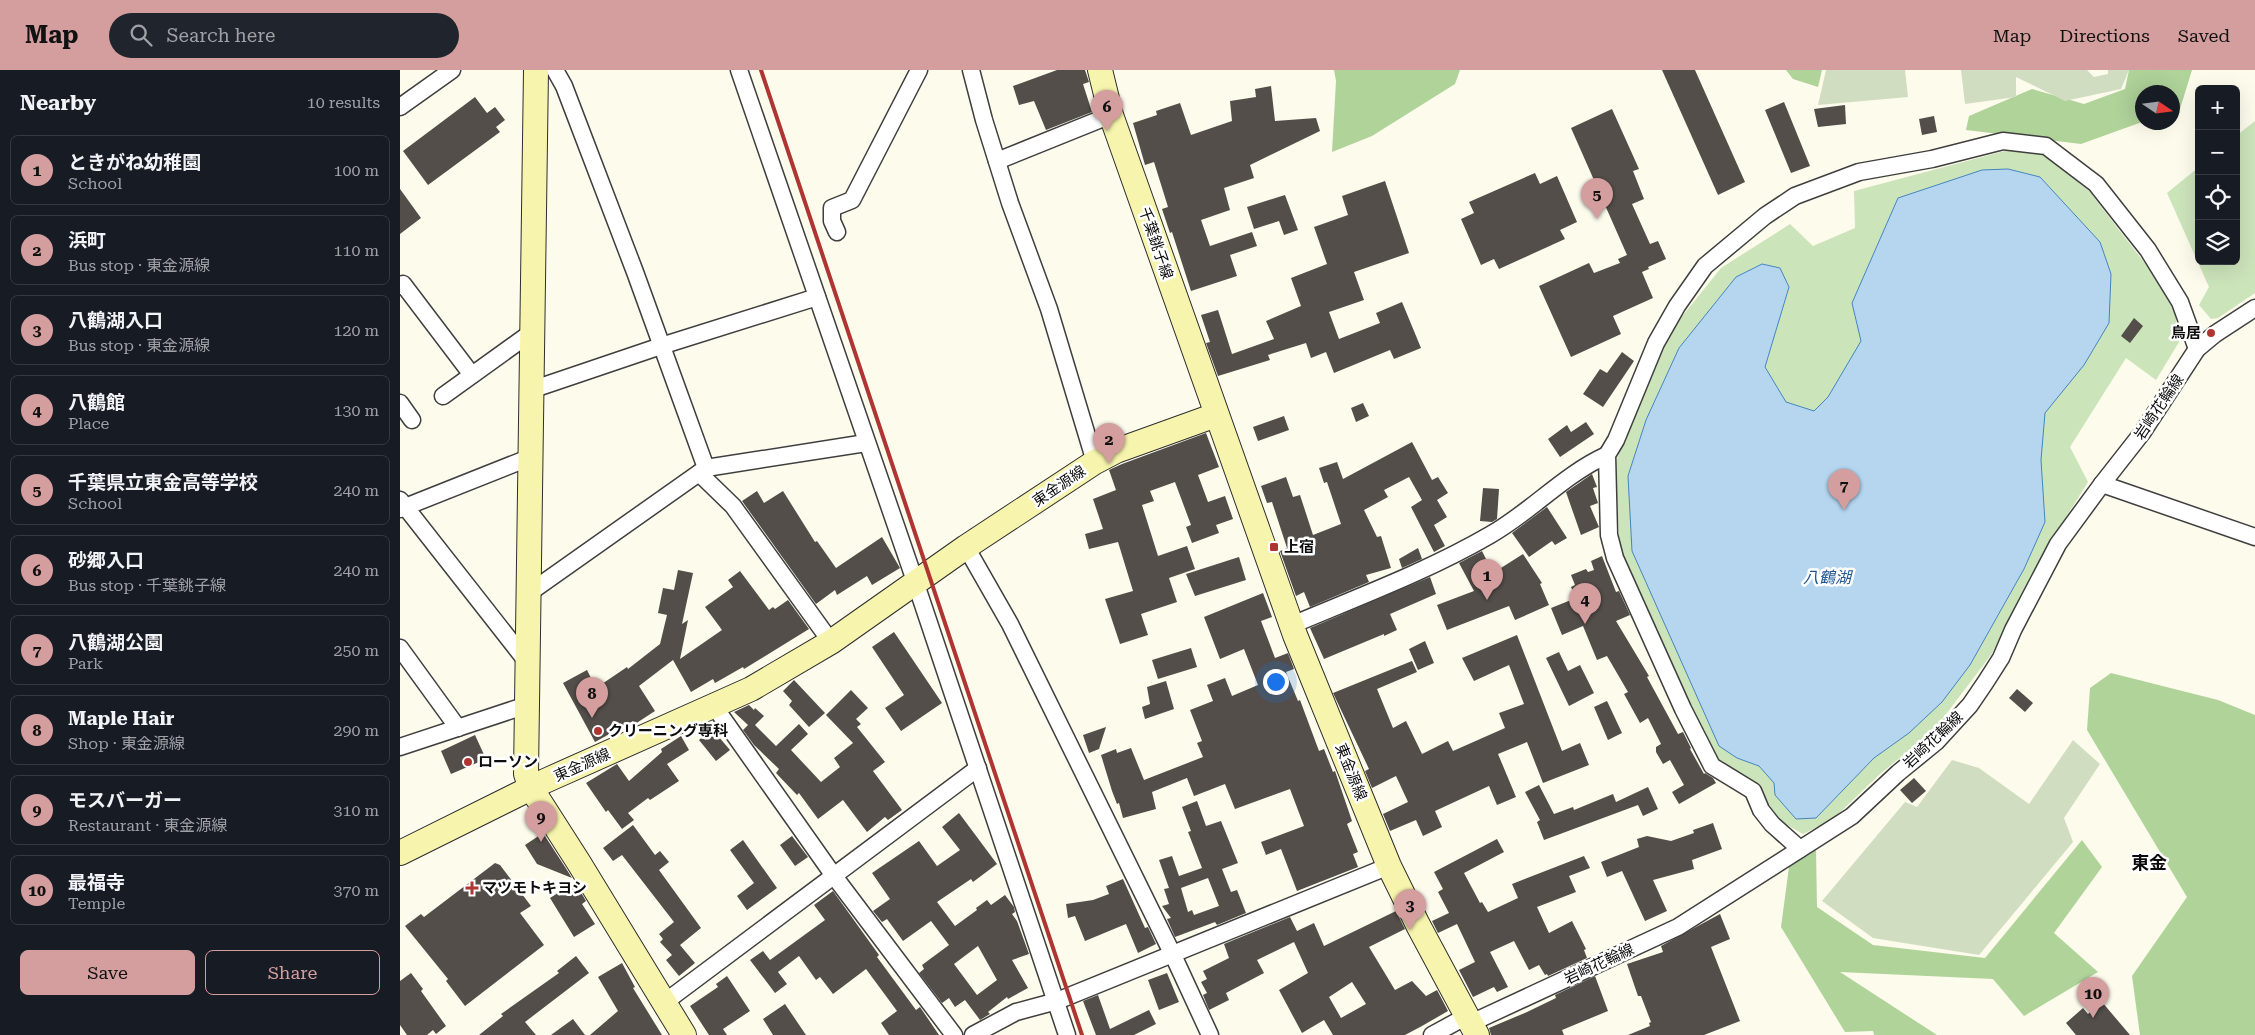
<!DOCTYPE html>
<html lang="en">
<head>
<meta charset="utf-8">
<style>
	:root { --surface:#171b24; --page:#20242c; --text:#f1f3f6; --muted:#9ea1a6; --line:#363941; --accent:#d39e9d }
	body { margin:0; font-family:"Roboto Serif","Noto Sans JP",serif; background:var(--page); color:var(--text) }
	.controls { position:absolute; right:15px; top:15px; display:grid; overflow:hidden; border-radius:8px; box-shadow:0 5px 20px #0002 }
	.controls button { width:45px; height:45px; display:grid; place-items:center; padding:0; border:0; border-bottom:1px solid var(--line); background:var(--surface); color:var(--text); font:25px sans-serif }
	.compass { position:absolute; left:1735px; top:15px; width:45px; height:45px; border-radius:50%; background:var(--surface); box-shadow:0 5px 20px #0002; rotate:103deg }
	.you { position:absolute; left:875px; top:611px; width:18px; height:18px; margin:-12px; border:4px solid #fff; border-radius:50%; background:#1a73e8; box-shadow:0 0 0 8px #1a73e833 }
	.badge { display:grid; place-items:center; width:32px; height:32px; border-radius:50%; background:var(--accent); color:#111; font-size:16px; font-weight:700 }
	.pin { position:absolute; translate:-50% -41px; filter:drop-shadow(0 1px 2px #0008) }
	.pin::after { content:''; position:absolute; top:26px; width:18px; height:15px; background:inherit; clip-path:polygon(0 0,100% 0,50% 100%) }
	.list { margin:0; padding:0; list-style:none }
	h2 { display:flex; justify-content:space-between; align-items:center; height:65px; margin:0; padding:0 20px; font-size:21px }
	h2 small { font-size:16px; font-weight:400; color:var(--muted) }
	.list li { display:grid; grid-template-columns:32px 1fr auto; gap:15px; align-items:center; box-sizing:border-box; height:70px; margin:0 10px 10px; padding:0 10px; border:1px solid var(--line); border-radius:8px }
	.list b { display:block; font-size:19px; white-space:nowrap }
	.list p { margin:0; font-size:16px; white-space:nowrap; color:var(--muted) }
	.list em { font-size:16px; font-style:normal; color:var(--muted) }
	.actions { display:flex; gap:10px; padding:15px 20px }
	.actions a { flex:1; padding:11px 0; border:1px solid var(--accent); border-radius:8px; text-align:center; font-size:18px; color:var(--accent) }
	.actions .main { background:var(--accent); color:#111 }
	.icon { flex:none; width:28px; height:28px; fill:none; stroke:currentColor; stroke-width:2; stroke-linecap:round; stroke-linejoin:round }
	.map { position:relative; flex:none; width:1855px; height:965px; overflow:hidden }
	header { display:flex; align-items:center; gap:30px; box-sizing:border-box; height:70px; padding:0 25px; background:var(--accent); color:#111 }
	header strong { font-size:24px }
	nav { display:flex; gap:28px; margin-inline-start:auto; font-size:18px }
	.search { width:350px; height:45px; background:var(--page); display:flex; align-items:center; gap:12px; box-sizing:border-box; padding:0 18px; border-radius:28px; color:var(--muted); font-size:19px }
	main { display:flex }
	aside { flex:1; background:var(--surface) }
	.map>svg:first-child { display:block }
	.green { fill:#cce4ba }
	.forest { fill:#b0d39a }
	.cemetery { fill:#d1ddc0 }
	.water { fill:#b6d6f0; stroke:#4485c0 }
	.building { fill:#534e49; fill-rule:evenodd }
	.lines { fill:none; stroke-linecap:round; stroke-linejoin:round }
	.street-casing { stroke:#3f3f3f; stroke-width:19 }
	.secondary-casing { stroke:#2e2e2e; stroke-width:26 }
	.street { stroke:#fff; stroke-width:16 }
	.secondary { stroke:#f7f5ad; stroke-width:24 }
	.rail { stroke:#ae3531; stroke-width:4 }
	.poi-dot { fill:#ae3531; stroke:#fff; stroke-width:2 }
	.labels { text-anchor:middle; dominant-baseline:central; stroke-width:5; stroke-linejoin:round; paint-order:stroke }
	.street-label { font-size:15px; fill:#0c0c0c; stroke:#fff }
	.poi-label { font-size:15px; font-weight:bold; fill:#0c0c0c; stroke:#fff; text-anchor:start }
	.water-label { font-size:16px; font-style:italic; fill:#215891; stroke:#fff }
	.quarter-label { font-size:18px; font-weight:bold; fill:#0c0c0c; stroke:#fff }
</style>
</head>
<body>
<header>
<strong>Map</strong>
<div class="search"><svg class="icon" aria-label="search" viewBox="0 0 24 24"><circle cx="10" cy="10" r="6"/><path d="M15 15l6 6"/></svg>Search here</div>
<nav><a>Map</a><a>Directions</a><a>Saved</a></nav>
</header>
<main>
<aside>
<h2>Nearby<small>10 results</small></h2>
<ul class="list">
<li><span class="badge">1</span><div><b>ときがね幼稚園</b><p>School</p></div><em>100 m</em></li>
<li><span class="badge">2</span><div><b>浜町</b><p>Bus stop · 東金源線</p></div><em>110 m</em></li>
<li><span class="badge">3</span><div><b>八鶴湖入口</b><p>Bus stop · 東金源線</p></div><em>120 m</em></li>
<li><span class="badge">4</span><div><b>八鶴館</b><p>Place</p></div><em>130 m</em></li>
<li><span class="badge">5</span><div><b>千葉県立東金高等学校</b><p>School</p></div><em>240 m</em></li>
<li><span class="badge">6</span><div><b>砂郷入口</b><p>Bus stop · 千葉銚子線</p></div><em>240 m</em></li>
<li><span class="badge">7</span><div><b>八鶴湖公園</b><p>Park</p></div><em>250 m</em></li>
<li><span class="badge">8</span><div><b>Maple Hair</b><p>Shop · 東金源線</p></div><em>290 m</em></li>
<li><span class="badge">9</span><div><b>モスバーガー</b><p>Restaurant · 東金源線</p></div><em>310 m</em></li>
<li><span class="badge">10</span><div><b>最福寺</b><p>Temple</p></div><em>370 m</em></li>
</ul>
<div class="actions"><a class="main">Save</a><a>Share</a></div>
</aside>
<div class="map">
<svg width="1855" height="965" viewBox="0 0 1855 965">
	<rect width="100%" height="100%" fill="#fdfbec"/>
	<g class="green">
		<polygon points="1855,51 1855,223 1818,248 1811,249 1799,235 1809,217 1767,123 1799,97 1799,191 1836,191 1836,66"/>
		<polygon points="1612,79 1645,85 1689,121 1774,231 1779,272 1756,310 1726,288 1670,377 1688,412 1653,468 1591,585 1534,660 1480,704 1432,750 1403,764 1380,751 1358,718 1316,692 1220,487 1215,394 1263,270 1321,198 1390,154 1413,176 1455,158 1454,121"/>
	</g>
	<g class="forest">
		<polygon points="934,0 1060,0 1055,14 972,66 932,82 936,11"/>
		<polygon points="1386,0 1422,0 1418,17 1393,9"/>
		<polygon points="1729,0 1792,0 1780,39 1773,42 1772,22 1742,22 1742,52 1681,74 1566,60 1569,46 1632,19 1684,34 1725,19"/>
		<polygon points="1711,603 1818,630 1855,645 1855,965 1740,965 1732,906 1787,827 1687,660 1690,618"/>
		<polygon points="1682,770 1702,797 1654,863 1698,902 1624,946 1593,909 1440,902 1537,965 1474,965 1473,961 1445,962 1381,857 1389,797 1416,780 1417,837 1473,875 1585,888"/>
	</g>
	<g class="cemetery">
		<polygon points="1426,0 1505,0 1508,27 1418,35"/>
		<polygon points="1561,0 1687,0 1694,7 1708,4 1708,0 1729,0 1721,19 1665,31 1616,7 1616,27 1565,34"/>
		<polygon points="1673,670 1700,694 1664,748 1673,772 1579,885 1473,868 1422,831 1505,732 1517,737 1552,690 1579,698 1629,734"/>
	</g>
	<polygon class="water" points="1608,99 1640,107 1700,172 1711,204 1709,253 1684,295 1645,343 1641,390 1645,452 1624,499 1570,595 1542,632 1509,663 1474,688 1416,748 1396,749 1375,725 1374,713 1359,696 1337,688 1319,676 1232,481 1228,406 1246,350 1279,278 1336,207 1362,194 1380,198 1389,217 1365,297 1386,332 1414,341 1428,327 1461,271 1452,233 1498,128 1582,100"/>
	<g class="building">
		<polygon points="657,0 685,0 689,12 683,14 692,42 646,60 634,31 619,35 613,16"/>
		<polygon points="1262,0 1295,0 1345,112 1318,125"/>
		<polygon points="871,16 875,51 916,48 920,61 850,95 854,108 824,118 830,140 801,150 810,176 852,162 857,176 830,185 837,206 791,221 772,162 770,163 762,139 768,137 754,92 745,95 733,53 757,45 756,41 780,33 791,65 832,51 830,31 856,27 855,19"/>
		<polygon points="75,27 87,43 95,37 105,50 96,57 100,62 28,115 3,81"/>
		<polygon points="1384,32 1410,96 1391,103 1365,40"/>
		<polygon points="1445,35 1446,54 1418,57 1414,39"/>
		<polygon points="1212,39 1239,99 1233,101 1244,129 1232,134 1250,174 1258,171 1266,189 1248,197 1249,199 1242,202 1253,228 1213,246 1221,264 1171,287 1139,216 1189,193 1194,203 1220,193 1218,189 1227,185 1171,58"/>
		<polygon points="1534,46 1537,62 1522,65 1519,49"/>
		<polygon points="1135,103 1140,114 1157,106 1177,152 1160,160 1165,169 1099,199 1094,189 1081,195 1061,149 1074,143 1069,132"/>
		<polygon points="985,111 1009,183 954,202 964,230 929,242 939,269 980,253 976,243 1002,232 1021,278 994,289 990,280 934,303 926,282 911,288 906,273 868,285 870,290 818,306 806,273 810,272 801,245 818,240 832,284 874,269 866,251 901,236 891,208 927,194 914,157 948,145 942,126"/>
		<polygon points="0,119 21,148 0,164"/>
		<polygon points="885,125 898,160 884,165 879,151 854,159 847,137"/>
		<polygon points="1734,248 1743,256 1730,273 1721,266"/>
		<polygon points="1222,282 1234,291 1203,337 1183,324 1200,299 1207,303"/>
		<polygon points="963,333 969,346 956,352 951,338"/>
		<polygon points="884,346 889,360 858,371 853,357"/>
		<polygon points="1186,352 1194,364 1160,387 1148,369 1167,355 1171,362"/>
		<polygon points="806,363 819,397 798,405 808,432 825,426 833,449 816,455 819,463 792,473 786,457 791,455 775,412 750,421 754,431 742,435 758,486 787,476 795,499 769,508 777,532 741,544 748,565 720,574 705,529 733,521 718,472 689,479 685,464 703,459 693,429 716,420 709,400 722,394"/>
		<polygon points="1012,372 1032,410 1038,407 1048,423 1037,430 1047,447 1034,455 1045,476 1034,482 1011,437 1022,430 1009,407 984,420 988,427 964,440 977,467 981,466 991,498 966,505 969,512 910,537 904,522 896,526 880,481 887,478 872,432 867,433 861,416 886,407 893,427 900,425 913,465 941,454 927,412 924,413 919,398 937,392 943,409"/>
		<polygon points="1192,404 1197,417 1193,418 1198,433 1190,436 1199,457 1181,465 1166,422"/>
		<polygon points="1083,418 1099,419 1097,449 1092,452 1080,451"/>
		<polygon points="357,421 364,433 383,421 415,472 417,471 436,498 482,467 500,498 472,515 467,506 437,525 435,520 416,534 342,431"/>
		<polygon points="1147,437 1167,468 1155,475 1152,471 1129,487 1112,463"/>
		<polygon points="1018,478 1022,489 1002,498 999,489"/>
		<polygon points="1082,481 1093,503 1123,484 1142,513 1140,514 1149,535 1115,550 1109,536 1047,560 1037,535 1074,521 1059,493"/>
		<polygon points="1202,486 1216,522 1219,521 1230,545 1216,551 1249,606 1247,607 1278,664 1283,662 1291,678 1290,679 1304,704 1305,703 1313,708 1316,713 1279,734 1272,722 1284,715 1270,690 1263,694 1256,682 1256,677 1261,674 1248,648 1240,653 1224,624 1228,622 1207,586 1197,590 1183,556 1162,565 1151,538 1176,528 1171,517 1175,515 1171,505 1186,499 1188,502 1194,500 1191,491"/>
		<polygon points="839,487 846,510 795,526 786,504"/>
		<polygon points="278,500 293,503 282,554 288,550 280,589 322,560 305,537 333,517 328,510 340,501 369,540 373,537 375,539 388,530 409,559 344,599 343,597 315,613 313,609 291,622 273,590 239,616 255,641 235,654 233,651 195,672 163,613 187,600 196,618 227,597 228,599 260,574 267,545 258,543 263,518 274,520"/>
		<polygon points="1030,507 1036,524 990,544 997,560 984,566 984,564 924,589 910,558"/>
		<polygon points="863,523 872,547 861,551 875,588 888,583 894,599 886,602 898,631 900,630 919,681 924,679 933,702 935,701 952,751 947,754 958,782 953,784 958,797 897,821 881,779 866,785 861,772 904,756 890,719 835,739 825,714 794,726 787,708 752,722 756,739 723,748 719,733 717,734 712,721 701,685 716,679 717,683 731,678 744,710 803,687 797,673 802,671 790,640 813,631 807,615 825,608 832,626 858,615 844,579 820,589 804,547"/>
		<polygon points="494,562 542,633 501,661 485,638 504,625 472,577"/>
		<polygon points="1117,565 1162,681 1180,673 1189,695 1143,713 1127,672 1098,684 1116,727 1097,735 1089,716 1035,741 1042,757 1023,766 1016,750 990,761 983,744 1008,732 996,706 972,718 965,701 969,699 933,623 1012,591 1017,602 977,619 993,658 1006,651 1022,684 1048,671 1053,681 1105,658 1099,643 1124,634 1109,595 1074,611 1062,588"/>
		<polygon points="1025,571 1034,593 1018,600 1009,579"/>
		<polygon points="791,578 797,597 758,609 752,590"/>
		<polygon points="1159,582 1168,601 1180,595 1194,623 1169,636 1146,588"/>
		<polygon points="394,610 425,643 409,657 389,635 392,631 383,621"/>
		<polygon points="766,611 774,639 745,649 742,637 750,634 747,617"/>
		<polygon points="1617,619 1633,633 1625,642 1609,628"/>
		<polygon points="451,620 468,638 456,649 461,654 457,657 485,692 473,701 502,740 488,750 485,747 467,762 443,730 418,749 399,723 397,725 376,703 379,699 354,675 343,660 348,655 334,642 349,635 354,640 355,638 364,646 355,655 376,676 399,654 408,664 391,680 421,712 440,697 434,688 453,673 426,645"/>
		<polygon points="1207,631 1222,663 1208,670 1194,637"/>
		<polygon points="706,657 699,679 689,683 683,665"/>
		<polygon points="312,659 330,680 316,691 299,670"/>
		<polygon points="75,665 86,689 51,704 41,681"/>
		<polygon points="281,666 289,680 267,694 279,711 250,730 248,728 228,743 234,750 222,759 208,740 206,742 186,713 217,694 229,711 262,682 261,679"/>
		<polygon points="1514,708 1526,721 1512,733 1500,720"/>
		<polygon points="1139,715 1154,744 1173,737 1174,740 1213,724 1216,732 1248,717 1258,739 1243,746 1238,735 1144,770 1137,752 1140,750 1125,722"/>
		<path d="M797,731L806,756L821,751L838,793L822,799L831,822L837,820L846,843L817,855L815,852L775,867L767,849L771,848L762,836L769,834L764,819L769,818L759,790L772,786L779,806L802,798L788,762L791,761L782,737ZM808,808L819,836L794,845L792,840L788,842L781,818Z"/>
		<path d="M559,743L597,794L573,812L571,809L537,832L555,856L577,840L576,838L587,830L591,835L605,825L614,837L615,842L612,844L617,851L629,884L612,890L628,918L608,929L607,927L588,942L590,944L580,950L565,930L555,937L549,928L542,933L519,903L524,899L522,895L549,875L531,851L503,871L487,849L482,852L473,841L490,829L472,803L519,771L537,796L560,780L542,757ZM578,876L597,910L577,925L554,894Z"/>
		<polygon points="1313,753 1322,779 1292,790 1294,799 1253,810 1267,841 1245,851 1222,801 1207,807 1201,792 1239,777 1237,769 1247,766 1271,771 1294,763 1293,760"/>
		<polygon points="233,755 255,785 260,781 269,792 259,800 301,858 280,875 295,893 279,906 266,890 272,885 260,872 263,869 259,864 274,852 222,785 213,791 203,778"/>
		<polygon points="143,763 167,800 172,808 137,794 125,775"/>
		<polygon points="392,766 408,787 395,796 380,775"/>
		<polygon points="1097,769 1104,782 1064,803 1080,833 1082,832 1088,842 1118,828 1112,814 1184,786 1190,798 1169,806 1176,822 1137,837 1149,863 1172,851 1186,879 1184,880 1187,888 1148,906 1147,904 1145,905 1139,895 1129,900 1114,871 1090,882 1108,917 1097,922 1094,917 1073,927 1059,900 1075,892 1057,854 1038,863 1032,851 1049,843 1038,822 1043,819 1034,802"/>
		<polygon points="343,770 377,818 347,840 337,826 354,813 330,780"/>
		<polygon points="95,793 100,795 131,836 120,843 144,875 65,936 46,911 48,909 5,856 21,844 24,847"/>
		<polygon points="723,809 745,858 748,857 756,874 738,883 726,854 685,871 675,846 668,848 666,834 693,830 709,824 706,816"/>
		<polygon points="175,812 186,831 182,834 195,854 174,867 150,828"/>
		<polygon points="433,821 479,885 477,887 516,940 520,937 539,965 489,965 481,953 497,941 466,899 433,924 420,907 416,910 399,886 378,902 387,914 375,923 350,890 363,881 370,890 425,850 414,835"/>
		<path d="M996,841L1005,859L969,877L995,920L1012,911L1026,926L1037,920L1048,941L1022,956L1005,965H933L924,950L902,963L879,920L908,903L894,872L857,890L864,903L826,923L829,930L809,940L803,925L807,923L801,912L807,909L803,901L829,888L824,874L890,847L897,861L914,853L924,876ZM952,912L966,934L941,948L929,927Z"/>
		<polygon points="1320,844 1330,869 1311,877 1340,951 1304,965 1228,965 1250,956 1249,953 1251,952 1241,926 1238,926 1227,894 1263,882 1261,876"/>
		<polygon points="176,886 189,903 125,952 136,965 79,965 103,946 101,944 159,903 157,901"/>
		<polygon points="222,893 235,917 233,918 262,965 190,965 218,941 198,907"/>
		<polygon points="11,903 23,919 21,921 46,956 36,964 33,960 27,965 7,965 0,955 0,911"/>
		<polygon points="767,903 779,932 759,940 748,910"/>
		<polygon points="327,906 350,941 323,959 327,965 309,965 290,936 318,917 316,914"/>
		<polygon points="1195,906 1208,941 1162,960 1164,965 1091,965 1089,958 1127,942 1156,928 1155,925"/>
		<polygon points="698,925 710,959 749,940 756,954 734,965 696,965 683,931"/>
		<polygon points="1702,932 1730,965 1676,965 1666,953 1683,938 1688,944"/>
		<polygon points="385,934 406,965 373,965 363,949"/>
		<polygon points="173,949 185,965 151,965"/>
	</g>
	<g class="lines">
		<g class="street-casing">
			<g id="street">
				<polyline points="155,0 164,16 235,202 306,398"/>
				<polyline points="339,0 516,514 667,965"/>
				<polyline points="571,0 584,50 610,133 649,239 695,392"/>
				<polyline points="0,37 52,0"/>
				<polyline points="597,91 711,45"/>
				<polyline points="437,162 432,151 432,138 452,130 519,0"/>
				<polyline points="0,216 3,214 72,305"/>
				<polyline points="131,320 261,276 417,227"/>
				<polyline points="43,326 132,262"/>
				<polyline points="0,333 12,350"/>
				<polyline points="299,403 333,436 431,572"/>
				<polyline points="1702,414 1855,467"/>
				<polyline points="0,430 127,592"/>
				<polyline points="0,439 131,387"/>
				<polyline points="566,477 610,554 773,885 810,965"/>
				<polyline points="129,523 306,398 466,373"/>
				<path d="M892,555C958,527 1028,501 1090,465C1131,442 1163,405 1207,385"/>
				<polyline points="0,578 58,658"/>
				<polyline points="314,636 434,806 554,965"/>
				<polyline points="0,677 127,635"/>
				<polyline points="1400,779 1372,754 1361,740 1353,721 1312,696 1283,639 1215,488 1209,465 1207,385 1216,370 1256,273 1277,236 1305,196 1365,146 1395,126 1459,102 1532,89 1603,71 1646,76 1696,114 1748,180 1780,232 1797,279"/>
				<polyline points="265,932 578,698"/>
				<polyline points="1071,953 1278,857 1452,746 1498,703 1536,672 1570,635 1585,613 1601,588 1613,560 1658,474 1702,414 1742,363 1797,279 1815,264 1855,238"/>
				<polyline points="573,965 616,942 657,931 989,796"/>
				<polyline points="1032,965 1067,946"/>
			</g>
		</g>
		<g class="secondary-casing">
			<g id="secondary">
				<polyline points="136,0 126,704 131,718 179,793 284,965"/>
				<polyline points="700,0 711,45 895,565 989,796 1018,855 1077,965"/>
				<polyline points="0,783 145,711 351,619 431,572 566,477 695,392 716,381 816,345"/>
			</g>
		</g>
		<use href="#street" class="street"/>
		<use href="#secondary" class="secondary"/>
		<polyline class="rail" points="361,0 682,965"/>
	</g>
	<g class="poi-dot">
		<circle cx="1811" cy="263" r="5"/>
		<rect x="869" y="472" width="10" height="10" rx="2.5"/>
		<circle cx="198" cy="661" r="5"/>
		<circle cx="68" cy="692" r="5"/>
		<path d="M69.5 810.5h5v5h5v5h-5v5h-5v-5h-5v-5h5z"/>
	</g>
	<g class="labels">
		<g class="street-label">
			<text transform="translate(756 173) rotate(71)">千葉銚子線</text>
			<text transform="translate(1759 337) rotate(-56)">岩崎花輪線</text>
			<text transform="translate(659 416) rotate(-34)">東金源線</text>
			<text transform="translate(1533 670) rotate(-43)">岩崎花輪線</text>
			<text transform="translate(182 695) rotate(-24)">東金源線</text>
			<text transform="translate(951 702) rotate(68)">東金源線</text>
			<text transform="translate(1199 894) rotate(-25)">岩崎花輪線</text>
		</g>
		<g class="poi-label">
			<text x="1801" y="263" text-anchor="end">鳥居</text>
			<text x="884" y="477">上宿</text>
			<text x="208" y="661">クリーニング専科</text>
			<text x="78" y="692">ローソン</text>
			<text x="82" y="818">マツモトキヨシ</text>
		</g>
		<g class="water-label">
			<text x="1427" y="507">八鶴湖</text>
		</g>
		<g class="quarter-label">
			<text x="1749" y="792">東金</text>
		</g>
	</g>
</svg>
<div class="controls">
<button>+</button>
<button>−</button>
<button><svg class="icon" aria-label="locate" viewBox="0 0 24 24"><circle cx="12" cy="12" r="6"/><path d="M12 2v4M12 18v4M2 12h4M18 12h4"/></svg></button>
<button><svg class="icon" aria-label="layers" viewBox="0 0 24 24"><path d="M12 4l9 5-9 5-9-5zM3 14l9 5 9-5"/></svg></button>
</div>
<svg class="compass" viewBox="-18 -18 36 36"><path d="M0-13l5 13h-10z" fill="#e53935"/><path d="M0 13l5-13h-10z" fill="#9ea1a6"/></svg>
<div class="you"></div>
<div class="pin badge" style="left:1087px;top:530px">1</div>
<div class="pin badge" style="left:709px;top:394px">2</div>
<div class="pin badge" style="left:1010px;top:860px">3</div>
<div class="pin badge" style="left:1185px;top:554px">4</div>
<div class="pin badge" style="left:1197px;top:149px">5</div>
<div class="pin badge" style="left:707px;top:61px">6</div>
<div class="pin badge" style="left:1444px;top:440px">7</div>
<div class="pin badge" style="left:192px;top:648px">8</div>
<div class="pin badge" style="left:141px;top:772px">9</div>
<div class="pin badge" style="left:1693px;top:948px">10</div>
</div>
</main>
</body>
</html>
